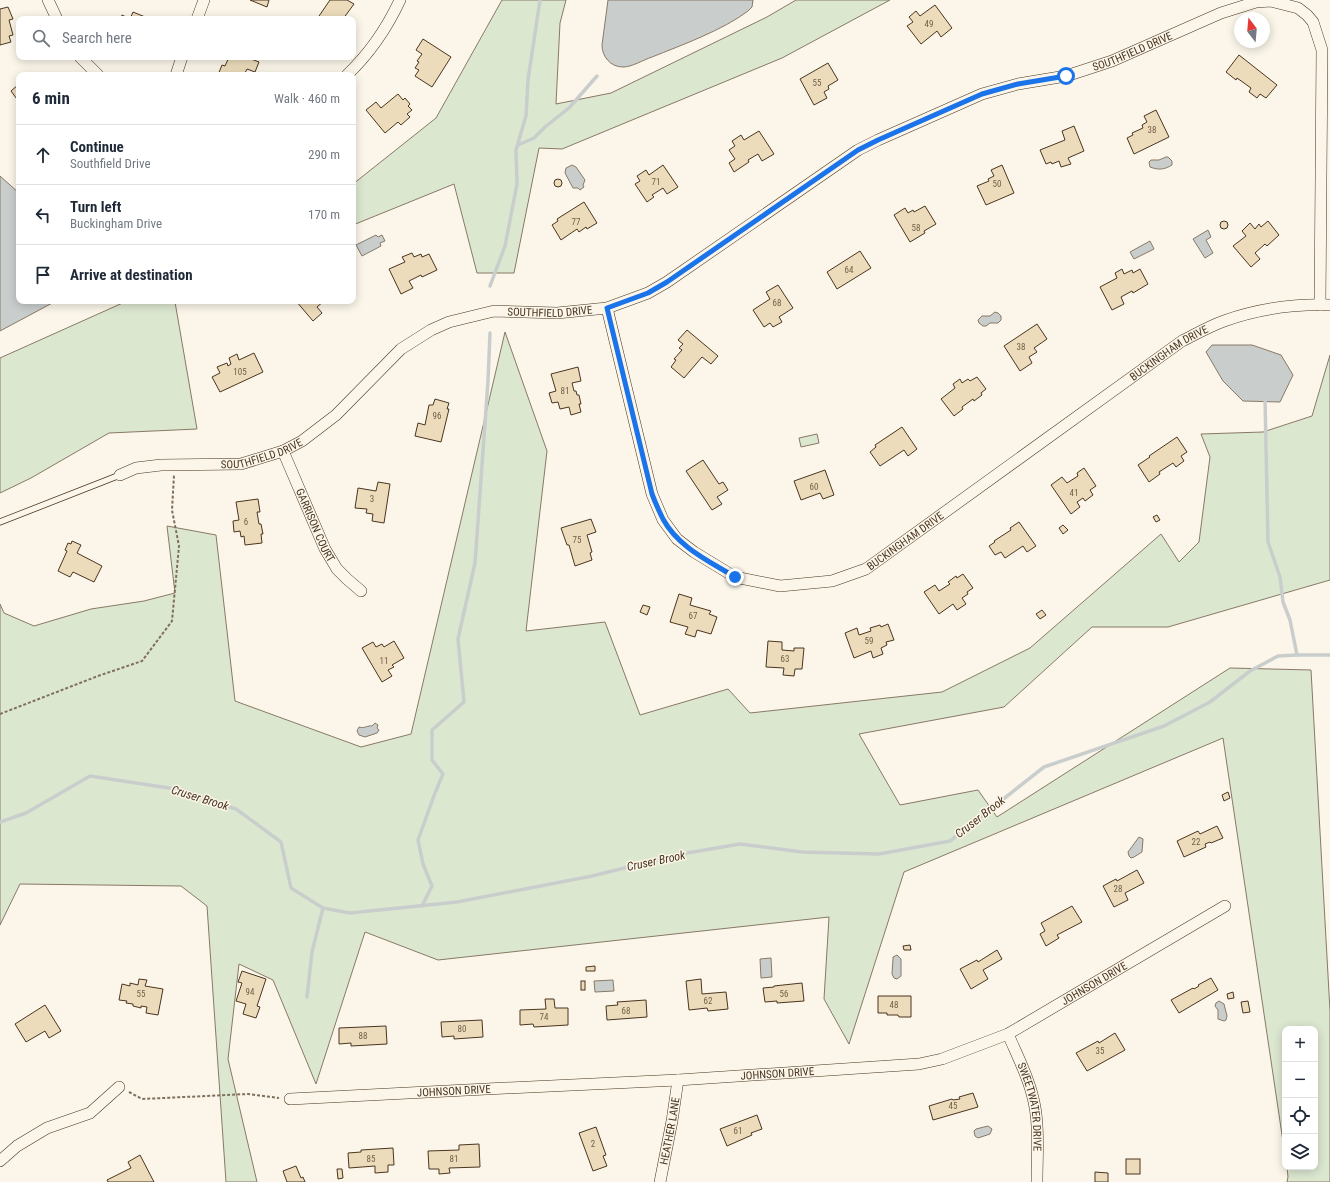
<!DOCTYPE html>
<html lang="en">
<head>
<meta charset="utf-8">
<style>
	:root { --surface:#fff; --page:#f6f6f7; --text:#1f2937; --muted:#747a83; --line:#e0e1e3 }
	body { margin:0; font-family:"Roboto Condensed",sans-serif; background:var(--page); color:var(--text) }
	.controls { position:absolute; right:12px; bottom:12px; display:grid; overflow:hidden; border-radius:8px; box-shadow:0 2px 10px #0003 }
	.controls button { width:36px; height:36px; display:grid; place-items:center; padding:0; border:0; border-bottom:1px solid var(--line); background:var(--surface); color:var(--text); font:20px sans-serif }
	.compass { position:absolute; left:1234px; top:12px; width:36px; height:36px; border-radius:50%; background:var(--surface); box-shadow:0 2px 10px #0003; rotate:344deg }
	.stop { position:absolute; width:12px; height:12px; margin:-9px; border:3px solid #1a73e8; border-radius:50%; background:#fff }
	.stop.end { background:#1a73e8; border-color:#fff; box-shadow:0 1px 4px #0008 }
	.list { margin:0; padding:0; list-style:none }
	h2 { display:flex; justify-content:space-between; align-items:center; height:52px; margin:0; padding:0 16px; font-size:17px }
	h2 small { font-size:13px; font-weight:400; color:var(--muted) }
	.list li { display:grid; grid-template-columns:26px 1fr auto; gap:12px; align-items:center; box-sizing:border-box; height:60px; padding:0 16px; border-top:1px solid var(--line) }
	.list b { display:block; font-size:15px; white-space:nowrap }
	.list p { margin:0; font-size:13px; white-space:nowrap; color:var(--muted) }
	.list em { font-size:13px; font-style:normal; color:var(--muted) }
	.icon { flex:none; width:22px; height:22px; fill:none; stroke:currentColor; stroke-width:2; stroke-linecap:round; stroke-linejoin:round }
	.map { position:relative; flex:none; width:1330px; height:1182px; overflow:hidden }
	.search { position:absolute; background:var(--surface); box-shadow:0 2px 10px #0003; left:16px; top:16px; width:340px; height:44px; display:flex; align-items:center; gap:10px; box-sizing:border-box; padding:0 14px; border-radius:8px; color:var(--muted); font-size:15px }
	.panel { position:absolute; background:var(--surface); box-shadow:0 2px 10px #0003; left:16px; top:72px; width:340px; height:232px; border-radius:8px }
	.map>svg:first-child { display:block }
	.green { fill:#dce7d0; stroke:#887966 }
	.water { fill:#c9cecd; stroke:#887966 }
	.lines { fill:none; stroke-linecap:round; stroke-linejoin:round }
	.stream { stroke:#c9cecd; stroke-width:3.5 }
	.building { fill:#ecdcbc; stroke:#4a3520 }
	.service-casing { stroke:#4a3520; stroke-width:7 }
	.minor-casing { stroke:#4a3520; stroke-width:12 }
	.path { stroke:#7f6f5c; stroke-width:2; stroke-dasharray:3 2; stroke-linecap:butt }
	.service { stroke:#fbf6e9; stroke-width:5.5 }
	.minor { stroke:#fbf6e9; stroke-width:11 }
	.route { stroke:#1a73e8; stroke-width:5 }
	.labels { text-anchor:middle; dominant-baseline:central; stroke-width:3; stroke-linejoin:round; paint-order:stroke }
	.number-label { font-size:9px; fill:#725f47 }
	.street-label { font-size:11px; fill:#4a3520; stroke:#fbf6e9 }
	.water-label { font-size:12px; font-style:italic; fill:#4a3520; stroke:#fbf6e9 }
</style>
</head>
<body>
<div class="map">
<svg width="1330" height="1182" viewBox="0 0 1330 1182">
	<rect width="100%" height="100%" fill="#fbf6e9"/>
	<g class="green">
		<polygon points="502,0 566,0 560,23 556,104 611,93 767,17 796,0 890,0 782,58 562,149 539,148 514,273 477,273 454,184 353,225 353,184 436,118"/>
		<polygon points="127,301 177,301 175,302 197,429 109,433 31,478 0,493 0,358"/>
		<polygon points="505,332 547,451 526,631 605,622 640,715 728,689 750,713 942,692 1030,648 1161,534 1179,562 1199,542 1210,457 1201,434 1263,432 1312,416 1330,355 1330,580 1168,627 1092,627 1004,707 859,734 900,805 978,790 997,817 1230,668 1311,670 1330,1011 1330,1182 1287,1182 1288,1177 1287,1167 1315,1167 1315,1029 1285,1029 1285,1155 1223,738 904,872 849,1044 824,999 829,917 438,960 365,932 316,1084 273,980 239,964 228,1059 257,1182 226,1182 207,906 181,886 20,884 0,925 0,604 4,613 34,626 91,609 144,601 175,593 167,526 216,535 235,701 361,747 411,734"/>
		<polygon points="817,434 819,443 801,447 799,438"/>
	</g>
	<g class="water">
		<path d="M608,0H753L752,7L748,11C723,30 682,45 652,57C643,60 632,67 623,67C610,67 602,56 602,45Z"/>
		<path d="M1166,157H1168L1172,161V165C1164,170 1158,170 1150,167L1149,162L1151,160H1159Z"/>
		<polygon points="572,165 576,167 585,180 583,185 584,187 580,190 578,188 573,188 565,173 566,168"/>
		<polygon points="0,176 19,193 19,301 56,301 0,331"/>
		<polygon points="1208,230 1211,237 1206,240 1213,253 1205,258 1193,239"/>
		<polygon points="376,235 378,237 382,235 385,241 380,243 381,246 362,256 356,245"/>
		<polygon points="1150,241 1154,249 1134,259 1130,252"/>
		<polygon points="995,312 998,313 1001,316 1001,320 998,323 990,323 986,326 983,326 979,323 978,320 982,316 990,316"/>
		<polygon points="1212,345 1252,345 1281,355 1293,375 1280,402 1243,401 1223,381 1206,352"/>
		<path d="M375,723L378,725L377,728L379,730L377,733L365,737L359,735L357,731L359,727C364,729 368,725 372,726Z"/>
		<polygon points="1139,837 1143,839 1142,852 1134,857 1131,858 1129,856 1128,852"/>
		<polygon points="897,955 901,959 901,976 897,979 894,978 892,974 893,959 893,957"/>
		<polygon points="771,958 772,977 761,978 760,959"/>
		<polygon points="613,980 614,991 595,992 594,981"/>
		<polygon points="1219,1001 1224,1004 1227,1016 1226,1020 1224,1021 1218,1019 1218,1010 1215,1006 1216,1003"/>
		<polygon points="988,1126 992,1129 990,1134 978,1138 975,1136 974,1131 976,1129"/>
	</g>
	<g class="lines">
		<g class="stream">
			<polyline points="518,145 534,138 545,127 569,108 597,76"/>
			<polyline points="490,286 505,246 517,184 516,150 526,116 528,80 540,0"/>
			<polyline points="1265,398 1268,542 1280,577 1283,602 1290,620 1297,655"/>
			<polyline points="0,822 26,813 90,776 182,790 236,809 281,842 291,888 323,908 350,913 457,902 592,876 681,854 740,844 802,852 879,854 950,841 1044,767 1164,726 1210,702 1250,671 1278,656 1297,655 1330,655"/>
			<polyline points="422,906 432,886 423,864 418,840 435,793 443,774 432,760 432,730 464,702 458,639 475,563 488,381 490,333"/>
			<polyline points="307,997 312,952 323,908"/>
		</g>
	</g>
	<g class="building">
		<polygon points="250,0 269,0 267,7"/>
		<polygon points="330,0 347,0 354,4 343,19 317,19"/>
		<polygon points="935,5 952,28 941,37 937,31 921,44 907,26 913,22 909,17 916,11 920,16"/>
		<polygon points="8,7 13,19 9,20 13,35 9,36 11,42 0,45 0,9"/>
		<polygon points="133,12 150,19 121,19 122,15 130,19"/>
		<polygon points="423,39 451,57 432,87 415,76 419,70 415,68 419,62 417,61 422,54 416,50"/>
		<polygon points="1239,55 1277,85 1266,98 1260,94 1257,98 1249,92 1251,88 1237,78 1236,80 1226,72"/>
		<polygon points="229,57 252,57 251,59 259,62 255,72 247,69 244,75 218,75 222,65 225,66"/>
		<polygon points="828,63 838,80 828,86 829,89 824,92 827,98 814,105 800,79"/>
		<polygon points="19,84 19,102 11,91"/>
		<polygon points="398,94 403,100 405,98 410,104 408,106 412,110 407,114 410,117 401,125 398,122 385,133 366,110 376,102 381,108"/>
		<polygon points="1156,110 1169,137 1134,154 1127,138 1133,135 1132,133 1143,128 1142,125 1147,122 1144,116"/>
		<polygon points="1074,126 1084,151 1068,158 1071,164 1061,167 1059,161 1052,164 1051,162 1046,164 1040,150 1065,140 1062,131"/>
		<polygon points="759,131 774,154 762,161 758,154 748,160 749,162 734,172 729,163 735,159 729,150 735,146 732,141 741,135 744,140"/>
		<polygon points="663,165 678,187 667,194 663,188 652,195 654,197 647,202 635,184 640,181 637,176 646,170 649,175"/>
		<polygon points="1002,165 1014,193 986,205 977,186 989,181 988,179 994,176 991,170"/>
		<circle cx="558" cy="183" r="4"/>
		<polygon points="584,202 597,223 587,229 586,227 579,232 577,229 561,240 552,225 558,221 557,219"/>
		<polygon points="925,206 936,224 924,231 925,233 910,242 894,215 905,208 908,213 913,210 914,212"/>
		<circle cx="1224" cy="225" r="4"/>
		<polygon points="1268,221 1279,235 1267,246 1265,244 1255,253 1260,259 1251,267 1233,246 1246,236 1242,231 1250,223 1255,229 1259,224 1261,227"/>
		<polygon points="860,251 871,268 837,289 827,272"/>
		<polygon points="412,253 414,257 421,254 422,257 429,254 437,270 422,277 421,275 409,281 413,288 401,294 389,269 405,262 402,257"/>
		<polygon points="1122,269 1124,274 1132,270 1133,273 1140,269 1148,284 1133,293 1132,291 1121,297 1124,304 1112,310 1100,287 1117,278 1115,273"/>
		<polygon points="778,285 793,308 779,317 782,322 773,327 770,323 764,327 753,310 770,299 766,292"/>
		<polygon points="296,301 324,301 317,307 322,313 313,321"/>
		<polygon points="1037,324 1047,339 1034,348 1037,352 1029,357 1032,363 1020,371 1004,346"/>
		<polygon points="687,330 718,356 711,364 702,357 684,378 671,367 676,360 674,359 682,350 679,348 683,344 678,340"/>
		<polygon points="254,353 263,372 220,392 212,377 220,373 217,367 227,363 228,366 231,364 229,358 237,354 239,360"/>
		<polygon points="578,367 581,381 572,383 574,391 576,391 577,395 579,395 581,404 579,404 581,412 571,415 569,407 560,409 558,402 552,403 549,393 556,391 551,374"/>
		<polygon points="977,377 986,389 981,393 982,395 974,401 973,399 962,407 963,409 954,416 941,399 955,388 953,384 960,379 962,383 968,379 970,381"/>
		<polygon points="435,399 449,403 447,409 449,409 441,442 415,436 418,423 425,425 429,405 433,405"/>
		<polygon points="902,427 917,449 908,456 904,450 880,466 870,452 876,447 875,445"/>
		<polygon points="1177,437 1187,452 1181,456 1184,461 1176,467 1173,463 1159,472 1160,474 1149,482 1138,465 1150,457 1149,456"/>
		<polygon points="703,460 719,484 723,482 728,490 717,497 722,504 712,510 686,471"/>
		<polygon points="1084,468 1096,486 1090,490 1093,495 1085,501 1083,498 1077,502 1080,507 1071,514 1051,485 1062,477 1067,483 1078,476 1077,473"/>
		<polygon points="825,470 834,495 823,499 820,493 801,500 794,481"/>
		<polygon points="378,482 390,484 384,523 372,521 373,514 366,513 367,509 355,508 358,488 376,491"/>
		<polygon points="258,499 260,512 257,512 259,524 261,524 263,534 261,534 262,543 245,545 244,536 241,537 240,531 234,532 233,521 239,520 236,502"/>
		<polygon points="1157,515 1160,520 1156,522 1153,517"/>
		<polygon points="591,519 596,532 587,535 592,552 590,553 592,560 575,566 569,545 567,545 561,528"/>
		<polygon points="1019,522 1036,546 1027,552 1023,546 1005,558 1001,552 995,555 989,546 995,542 994,541 1011,530 1010,528"/>
		<polygon points="1063,525 1068,530 1063,534 1059,528"/>
		<polygon points="72,541 81,545 77,553 102,566 94,582 73,572 70,577 58,571 67,551 65,550 68,543 71,544"/>
		<polygon points="963,574 973,588 967,592 968,594 962,598 966,604 957,610 953,604 939,614 924,592 935,585 939,591 950,584 948,582 956,576 957,578"/>
		<polygon points="679,594 692,598 690,605 711,611 709,614 717,617 711,634 697,630 695,637 685,634 688,627 670,622"/>
		<polygon points="643,605 650,607 647,615 640,612"/>
		<polygon points="1042,610 1046,615 1040,619 1036,614"/>
		<polygon points="888,624 894,640 886,642 887,645 881,648 883,654 873,658 871,651 854,658 845,633 857,628 859,635 871,631 870,628 880,625 881,627"/>
		<polygon points="394,641 404,658 392,665 394,667 388,670 392,676 382,682 362,648 373,642 376,647 382,644 384,647"/>
		<polygon points="768,641 782,642 782,650 794,651 794,648 804,648 802,669 795,669 794,676 783,675 784,668 766,667"/>
		<polygon points="1228,792 1230,798 1224,801 1222,795"/>
		<polygon points="1217,826 1223,838 1211,843 1210,842 1205,844 1206,847 1184,857 1177,841 1198,831 1200,834"/>
		<polygon points="1137,870 1144,883 1125,893 1128,900 1114,907 1103,886 1116,879 1117,881"/>
		<polygon points="1072,906 1082,922 1057,935 1059,938 1046,946 1040,934 1045,931 1041,923"/>
		<polygon points="910,945 911,950 904,950 903,946"/>
		<polygon points="997,950 1002,959 983,970 988,979 971,989 960,969 977,960 978,962"/>
		<polygon points="595,966 595,971 586,971 586,967"/>
		<polygon points="242,971 266,979 257,1006 260,1007 256,1018 243,1014 246,1004 236,1001 242,983 238,982"/>
		<polygon points="1211,978 1218,990 1179,1013 1171,1000 1193,988 1194,989 1199,986 1198,985"/>
		<polygon points="139,979 147,980 145,986 163,989 158,1015 146,1013 147,1007 141,1006 141,1008 133,1006 133,1004 126,1003 127,1001 119,1000 122,984 130,986 130,983 138,985"/>
		<polygon points="701,979 702,994 726,992 728,1009 708,1011 707,1008 689,1010 686,981"/>
		<rect x="581" y="981" width="4" height="9"/>
		<polygon points="802,983 804,1001 777,1003 777,1001 765,1002 763,988 774,987 774,986"/>
		<polygon points="1233,992 1234,998 1228,999 1227,994"/>
		<polygon points="878,996 911,996 911,1017 899,1017 898,1015 887,1015 887,1013 878,1013"/>
		<polygon points="545,999 554,999 555,1008 568,1008 568,1025 534,1027 533,1024 520,1025 520,1010 546,1009"/>
		<polygon points="646,1000 647,1017 607,1020 606,1006 618,1005 617,1002"/>
		<polygon points="1248,1001 1250,1012 1243,1013 1241,1002"/>
		<polygon points="45,1005 61,1031 49,1038 45,1031 26,1042 15,1024"/>
		<polygon points="482,1020 483,1037 454,1039 454,1036 442,1037 441,1022"/>
		<polygon points="386,1026 387,1044 351,1046 351,1043 339,1044 339,1028"/>
		<polygon points="1115,1033 1125,1050 1087,1071 1076,1053 1098,1041 1099,1043"/>
		<polygon points="973,1093 978,1107 933,1120 929,1106 952,1099 953,1100 960,1099 959,1097"/>
		<polygon points="757,1115 762,1129 751,1133 752,1135 727,1146 720,1129"/>
		<polygon points="596,1127 606,1155 603,1156 607,1166 593,1171 579,1133"/>
		<polygon points="479,1144 480,1167 449,1168 450,1173 439,1174 439,1169 429,1169 428,1151 459,1150 459,1145"/>
		<polygon points="393,1148 394,1165 388,1165 388,1172 375,1173 375,1166 349,1168 348,1153 361,1152 361,1150"/>
		<polygon points="140,1155 154,1182 108,1182 107,1180 131,1168 128,1162"/>
		<rect x="1126" y="1159" width="14" height="15"/>
		<polygon points="296,1166 301,1178 303,1177 305,1182 287,1182 283,1171"/>
		<polygon points="337,1169 342,1169 343,1178 338,1179"/>
		<polygon points="1095,1172 1108,1173 1108,1182 1095,1182"/>
	</g>
	<g class="lines">
		<g class="service-casing">
			<polyline id="service" points="0,522 120,475"/>
		</g>
		<g class="minor-casing">
			<g id="minor">
				<polyline points="48,0 57,19"/>
				<polyline points="197,19 204,0"/>
				<polyline points="80,57 98,75"/>
				<polyline points="176,75 182,57"/>
				<path d="M347,75C369,54 387,28 400,0"/>
				<path id="s1" d="M607,308L652,494L663,520L677,539L694,552L735,577L780,586L832,581L866,569L1182,341C1196,334 1210,326 1224,321C1257,309 1295,304 1330,305"/>
				<path id="s2" d="M283,451L325,549L337,569L347,579L361,591"/>
				<path id="s3" d="M120,475L136,468L161,465L241,464L283,451L302,441L336,415L401,349L431,330L449,322L494,311L557,313L607,308L648,293L667,282L858,150L878,140L982,94L1018,84L1066,76L1112,61L1221,13L1256,2L1271,1L1298,8L1307,15L1313,22L1322,50L1320,305"/>
				<path id="s4" d="M1008,1034C1016,1053 1027,1074 1032,1094C1040,1121 1037,1154 1037,1182"/>
				<path id="s5" d="M290,1099L506,1088L678,1080L919,1064L942,1059L1008,1034L1225,906"/>
				<polyline points="0,1161 17,1146 47,1128 90,1113 119,1087"/>
				<path id="s6" d="M660,1182L672,1121L678,1080"/>
			</g>
		</g>
		<g class="path">
			<polyline points="0,714 98,676 142,661 172,621 179,546 172,510 174,475"/>
			<polyline points="129,1092 142,1099 248,1094 279,1098"/>
		</g>
		<use href="#service" class="service"/>
		<use href="#minor" class="minor"/>
	</g>
	<g class="lines">
		<path class="route" d="M735,577C709,561 678,547 663,519C659,511 655,502 652,494L607,308L648,293L667,282L858,150L878,140L982,94L1018,84L1066,76"/>
	</g>
	<g class="labels">
		<g class="number-label">
			<text x="929" y="24">49</text>
			<text x="817" y="83">55</text>
			<text x="1152" y="130">38</text>
			<text x="656" y="182">71</text>
			<text x="997" y="184">50</text>
			<text x="576" y="222">77</text>
			<text x="916" y="228">58</text>
			<text x="849" y="270">64</text>
			<text x="777" y="303">68</text>
			<text x="1021" y="347">38</text>
			<text x="240" y="372">105</text>
			<text x="565" y="391">81</text>
			<text x="437" y="416">96</text>
			<text x="814" y="487">60</text>
			<text x="1074" y="493">41</text>
			<text x="372" y="499">3</text>
			<text x="246" y="522">6</text>
			<text x="577" y="540">75</text>
			<text x="693" y="616">67</text>
			<text x="869" y="641">59</text>
			<text x="785" y="659">63</text>
			<text x="384" y="661">11</text>
			<text x="1196" y="842">22</text>
			<text x="1118" y="889">28</text>
			<text x="250" y="992">94</text>
			<text x="141" y="994">55</text>
			<text x="784" y="994">56</text>
			<text x="708" y="1001">62</text>
			<text x="894" y="1005">48</text>
			<text x="626" y="1011">68</text>
			<text x="544" y="1017">74</text>
			<text x="462" y="1029">80</text>
			<text x="363" y="1036">88</text>
			<text x="1100" y="1051">35</text>
			<text x="953" y="1106">45</text>
			<text x="738" y="1131">61</text>
			<text x="593" y="1144">2</text>
			<text x="371" y="1159">85</text>
			<text x="454" y="1159">81</text>
		</g>
		<g class="street-label">
			<text stroke="none"><textPath href="#s3" startOffset="1129">SOUTHFIELD DRIVE</textPath></text>
			<text stroke="none"><textPath href="#s3" startOffset="481">SOUTHFIELD DRIVE</textPath></text>
			<text stroke="none"><textPath href="#s1" startOffset="819">BUCKINGHAM DRIVE</textPath></text>
			<text stroke="none"><textPath href="#s3" startOffset="145">SOUTHFIELD DRIVE</textPath></text>
			<text stroke="none"><textPath href="#s2" startOffset="81">GARRISON COURT</textPath></text>
			<text stroke="none"><textPath href="#s1" startOffset="495">BUCKINGHAM DRIVE</textPath></text>
			<text stroke="none"><textPath href="#s5" startOffset="824">JOHNSON DRIVE</textPath></text>
			<text stroke="none"><textPath href="#s5" startOffset="488">JOHNSON DRIVE</textPath></text>
			<text stroke="none"><textPath href="#s5" startOffset="164">JOHNSON DRIVE</textPath></text>
			<text stroke="none"><textPath href="#s4" startOffset="77">SWEETWATER DRIVE</textPath></text>
			<text stroke="none"><textPath href="#s6" startOffset="52">HEATHER LANE</textPath></text>
		</g>
		<g class="water-label">
			<text transform="translate(200 798) rotate(17)">Cruser Brook</text>
			<text transform="translate(980 817) rotate(-38)">Cruser Brook</text>
			<text transform="translate(656 861) rotate(-12)">Cruser Brook</text>
		</g>
	</g>
</svg>
<div class="controls">
<button>+</button>
<button>−</button>
<button><svg class="icon" aria-label="locate" viewBox="0 0 24 24"><circle cx="12" cy="12" r="6"/><path d="M12 2v4M12 18v4M2 12h4M18 12h4"/></svg></button>
<button><svg class="icon" aria-label="layers" viewBox="0 0 24 24"><path d="M12 4l9 5-9 5-9-5zM3 14l9 5 9-5"/></svg></button>
</div>
<svg class="compass" viewBox="-18 -18 36 36"><path d="M0-13l5 13h-10z" fill="#e53935"/><path d="M0 13l5-13h-10z" fill="#747a83"/></svg>
<div class="stop" style="left:1066px;top:76px"></div>
<div class="stop end" style="left:735px;top:577px"></div>
<div class="search"><svg class="icon" aria-label="search" viewBox="0 0 24 24"><circle cx="10" cy="10" r="6"/><path d="M15 15l6 6"/></svg>Search here</div>
<section class="panel">
<h2>6 min<small>Walk · 460 m</small></h2>
<ul class="list">
<li><svg class="icon" aria-label="ahead" viewBox="0 0 24 24"><path d="M12 20V5M6 11l6-6 6 6"/></svg><div><b>Continue</b><p>Southfield Drive</p></div><em>290 m</em></li>
<li><svg class="icon" aria-label="left" viewBox="0 0 24 24"><path d="M17 20v-9H6M10 6l-5 5 5 5"/></svg><div><b>Turn left</b><p>Buckingham Drive</p></div><em>170 m</em></li>
<li><svg class="icon" aria-label="arrive" viewBox="0 0 24 24"><path d="M6 21V4h12l-3 4 3 4H6"/></svg><div><b>Arrive at destination</b></div></li>
</ul>
</section>
</div>
</body>
</html>
